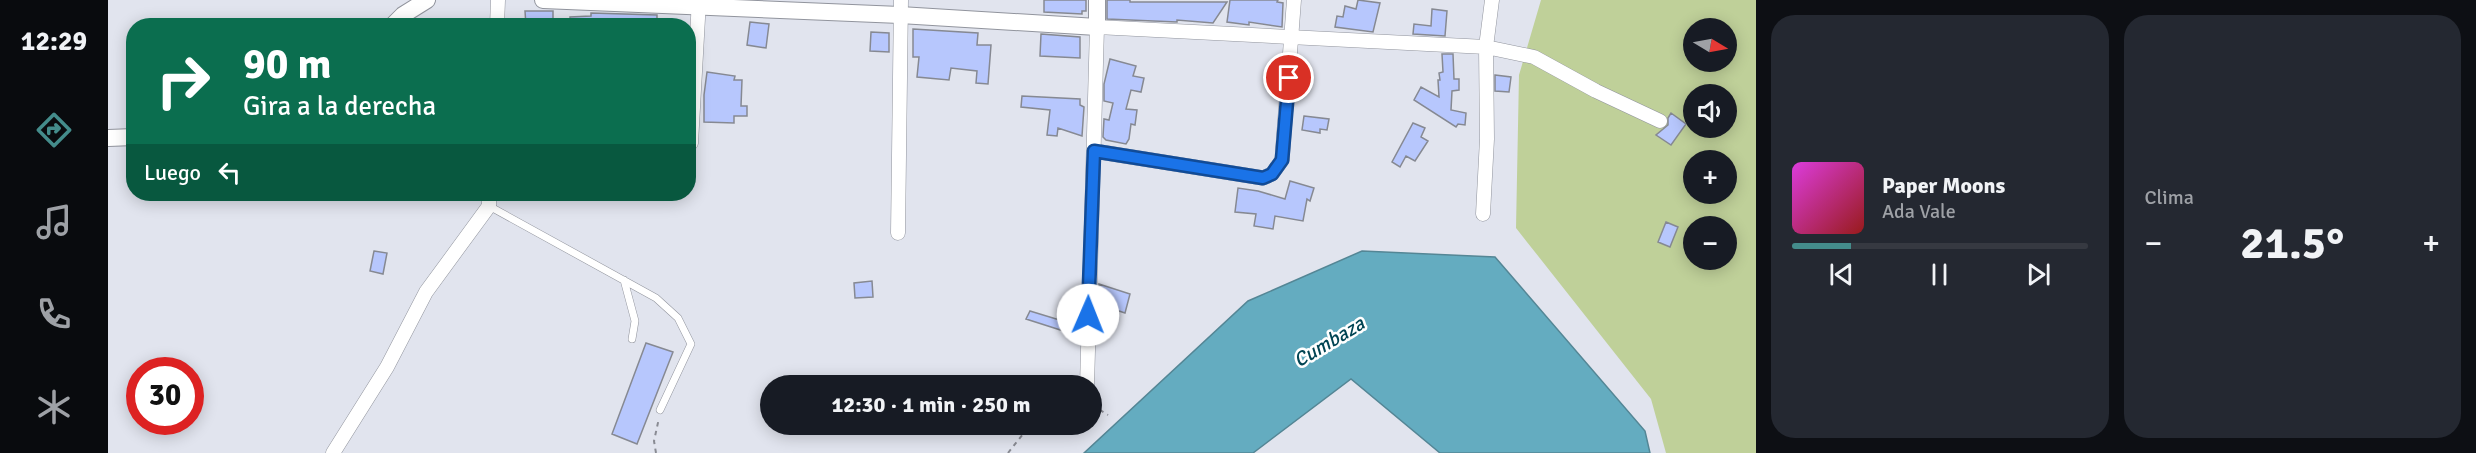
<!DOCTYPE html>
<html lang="es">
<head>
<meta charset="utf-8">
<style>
	body { margin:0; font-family:Signika,sans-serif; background:#242831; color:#f1f3f6; height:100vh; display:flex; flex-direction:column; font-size:22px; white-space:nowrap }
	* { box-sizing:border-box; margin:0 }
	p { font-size:20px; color:#9ea1a6 }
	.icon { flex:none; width:33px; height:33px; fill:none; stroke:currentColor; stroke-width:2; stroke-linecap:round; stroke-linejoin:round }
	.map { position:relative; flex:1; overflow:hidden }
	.side { display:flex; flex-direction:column; gap:15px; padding:15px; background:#0d0f14; width:720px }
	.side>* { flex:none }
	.guide { position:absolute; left:18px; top:18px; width:570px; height:183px; border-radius:24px; box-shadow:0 3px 15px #0003; background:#0b6e4f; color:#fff; overflow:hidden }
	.needle { width:39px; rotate:100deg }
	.tools { position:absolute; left:1575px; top:18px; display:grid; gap:12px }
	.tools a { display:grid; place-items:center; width:54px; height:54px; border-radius:50%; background:#171b24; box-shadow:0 3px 15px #0003; font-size:30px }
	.speed { position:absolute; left:18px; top:357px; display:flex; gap:12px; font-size:30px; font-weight:700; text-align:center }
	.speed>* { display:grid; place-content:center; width:78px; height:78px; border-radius:50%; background:#171b24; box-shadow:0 3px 15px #0003; line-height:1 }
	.speed .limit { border:9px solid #d22; background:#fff; color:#111 }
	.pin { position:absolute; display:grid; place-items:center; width:51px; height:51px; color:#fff; margin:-26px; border:3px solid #fff; border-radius:50%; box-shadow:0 2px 6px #0007 }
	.me { position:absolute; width:66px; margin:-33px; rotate:1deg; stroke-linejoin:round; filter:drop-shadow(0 0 4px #0008) }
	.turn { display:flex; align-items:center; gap:21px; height:126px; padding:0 18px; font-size:27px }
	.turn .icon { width:78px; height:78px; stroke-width:2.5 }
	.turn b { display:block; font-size:42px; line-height:51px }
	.then { display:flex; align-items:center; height:57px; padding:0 18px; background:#0003; gap:12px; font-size:22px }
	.big { font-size:45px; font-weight:800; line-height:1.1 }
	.side .card { flex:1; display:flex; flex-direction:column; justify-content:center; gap:9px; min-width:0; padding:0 21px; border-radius:24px; background:#242831 }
	.song { display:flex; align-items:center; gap:18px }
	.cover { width:72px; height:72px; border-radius:9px; background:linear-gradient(135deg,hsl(300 70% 55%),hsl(0 70% 35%)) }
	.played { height:6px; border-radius:3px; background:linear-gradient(90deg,#448c8b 20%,#363941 20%) }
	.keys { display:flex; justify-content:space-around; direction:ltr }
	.heat { display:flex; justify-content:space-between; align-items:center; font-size:33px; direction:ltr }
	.side .tiles { flex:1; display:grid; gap:15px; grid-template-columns:repeat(2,1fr) }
	.trip { position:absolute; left:652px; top:375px; width:342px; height:60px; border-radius:30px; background:#171b24; box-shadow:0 3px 15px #0003; font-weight:800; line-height:60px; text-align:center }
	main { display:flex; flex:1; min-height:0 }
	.tab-bar { display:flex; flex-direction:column; width:108px; justify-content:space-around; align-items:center; background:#090b0e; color:#9ea1a6 }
	.tab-bar .icon { width:42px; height:42px }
	.tab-bar .current { color:#448c8b }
	.tab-bar b { font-size:27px; color:#f1f3f6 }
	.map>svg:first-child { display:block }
</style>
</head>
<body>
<main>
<nav class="tab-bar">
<b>12:29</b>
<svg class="icon current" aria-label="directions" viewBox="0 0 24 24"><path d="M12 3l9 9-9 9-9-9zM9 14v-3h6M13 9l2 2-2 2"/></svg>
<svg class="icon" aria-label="music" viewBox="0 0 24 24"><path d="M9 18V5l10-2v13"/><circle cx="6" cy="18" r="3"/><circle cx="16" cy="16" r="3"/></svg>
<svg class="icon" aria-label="phone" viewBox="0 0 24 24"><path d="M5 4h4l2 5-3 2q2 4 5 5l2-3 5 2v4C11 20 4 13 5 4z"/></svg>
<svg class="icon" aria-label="climate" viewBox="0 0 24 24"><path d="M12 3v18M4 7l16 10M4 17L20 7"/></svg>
</nav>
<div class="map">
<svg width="1648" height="453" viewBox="0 0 1648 453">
	<rect width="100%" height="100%" fill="#e1e4ee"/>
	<path fill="#bfd099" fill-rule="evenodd" d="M1433,0H1648V453H1558L1543,399L1408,228L1411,75ZM1586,28H1618V62H1586ZM1586,94H1618V128H1586ZM1586,160H1618V194H1586ZM1586,226H1618V260H1586Z"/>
	<path fill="#64acc0" stroke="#548695" stroke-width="1.5" d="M1254,251L1387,257L1537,431L1542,453H1332L1243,379L1145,453H976L1140,301Z"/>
	<path fill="#b7c7fd" stroke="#868992" stroke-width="1.5" d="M936,0H978V11H974V14L936,12Z
		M999,0H1022V2H1119L1105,23L1069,20V22L999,19Z
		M1122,0H1170L1169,2L1175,3L1174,27L1141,22V25L1119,22Z
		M1250,0L1272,3L1265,32L1227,27L1229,16L1235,17L1237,6L1248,9Z
		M1324,9L1339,11L1337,36L1305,34L1306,24L1323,26Z
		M417,11H445V25L418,26Z
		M483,13L549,15V26H462V17L483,16Z
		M642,22L661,24L658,48L639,45Z
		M805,29L870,33L869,45H883L880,84L868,83L869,71L843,68L841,80L809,77L811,57H805Z
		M763,32L781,33V52L762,51Z
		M933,34L972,37V58L932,56Z
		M1334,54H1345L1346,79H1351V90L1344,91L1343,110L1358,113L1357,125L1350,124L1348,127L1306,100L1313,87L1331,97L1330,80H1332L1331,73L1335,72Z
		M1002,59L1028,66L1025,76L1036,78L1033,92L1023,90L1018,109L1029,110L1027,125L1023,124L1021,139L1018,144L998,140L995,137L996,119L1001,120L1005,103L996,101V84Z
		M599,72L627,76L626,80H634L633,106H639V116H626V123L596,122V95Z
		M1387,75L1403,77L1401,92L1387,91Z
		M914,96L972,99V105L976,107L974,136L950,128L949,136L939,135L942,110L913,107Z
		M1563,113L1578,124L1563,145L1548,135L1560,125V118Z
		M1196,116L1221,119L1219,130L1212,129V133L1194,130Z
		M1305,123L1317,128L1313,137L1320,141L1307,161L1298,156L1292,167L1284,162Z
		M1182,181L1206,188L1202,201L1199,199L1195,221L1167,216L1165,229L1146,226L1148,214L1127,212L1130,188L1150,191L1177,199Z
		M1558,222L1570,227L1562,247L1550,242Z
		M266,251L279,253L275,274L262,271Z
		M764,281L765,297L747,298L746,283Z
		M991,284L1022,294L1017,313L996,306L999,296L991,294Z
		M922,311L968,325L965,334L918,319Z
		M538,343L565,352L529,444L504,434Z"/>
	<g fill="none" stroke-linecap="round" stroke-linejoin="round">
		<g stroke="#91949d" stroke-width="8">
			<path id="service" d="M381,206L548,298L570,318L583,344L552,410
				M516,280L527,321L524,339"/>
		</g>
		<g stroke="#91949d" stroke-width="15">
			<path id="minor" d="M389,26L390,0
				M583,143L591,0
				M986,151L1155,178L1164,174L1174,160L1186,0
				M1375,214L1379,139L1378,47L1384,0
				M790,233L793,0
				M979,386L989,27L1378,47L1426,57L1488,91L1552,121
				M225,453L279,367L318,292L381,206V194"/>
		</g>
		<g stroke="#91949d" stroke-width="18">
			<path id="tertiary" d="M435,0L792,15L989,27V0
				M284,26L295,15L319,0
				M0,138L26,137"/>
		</g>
		<path stroke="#898b93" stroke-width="2" stroke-dasharray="4.5 4.5" stroke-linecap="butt" d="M984,405L1000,415
			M548,453L546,441L551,418
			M900,453L923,424"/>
		<use href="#service" stroke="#fff" stroke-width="7"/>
		<use href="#minor" stroke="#fff" stroke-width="14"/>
		<use href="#tertiary" stroke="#fff" stroke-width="16"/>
	</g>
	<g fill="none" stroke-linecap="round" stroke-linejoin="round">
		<g stroke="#114b97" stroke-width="15">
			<path id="route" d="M980,315L986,151L1155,178L1164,174L1174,160L1181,78"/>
		</g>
		<use href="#route" stroke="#1a73e8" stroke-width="10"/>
	</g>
	<g text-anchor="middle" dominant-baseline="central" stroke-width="5" stroke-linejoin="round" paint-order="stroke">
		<g font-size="20" font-style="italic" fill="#004453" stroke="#fff">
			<text transform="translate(1221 342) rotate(-31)">Cumbaza</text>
		</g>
	</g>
</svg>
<div class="tools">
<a><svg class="needle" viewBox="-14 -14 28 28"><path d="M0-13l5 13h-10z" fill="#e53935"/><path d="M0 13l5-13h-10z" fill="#9ea1a6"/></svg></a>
<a><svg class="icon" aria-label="sound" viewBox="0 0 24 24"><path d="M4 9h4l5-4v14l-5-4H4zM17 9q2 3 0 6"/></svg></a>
<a>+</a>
<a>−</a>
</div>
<div class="speed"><div class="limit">30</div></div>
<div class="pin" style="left:1181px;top:78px;background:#d93025"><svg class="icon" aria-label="arrive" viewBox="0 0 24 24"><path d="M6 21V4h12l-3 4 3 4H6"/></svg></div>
<svg class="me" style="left:980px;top:315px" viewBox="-20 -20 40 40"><circle r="19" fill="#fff"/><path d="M0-13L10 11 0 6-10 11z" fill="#1a73e8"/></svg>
<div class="trip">12:30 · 1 min · 250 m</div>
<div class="guide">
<div class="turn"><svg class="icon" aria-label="right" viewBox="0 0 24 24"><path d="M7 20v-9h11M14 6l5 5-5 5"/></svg><div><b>90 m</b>Gira a la derecha</div></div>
<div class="then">Luego<svg class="icon" aria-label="left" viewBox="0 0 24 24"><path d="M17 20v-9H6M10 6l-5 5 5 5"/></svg></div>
</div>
</div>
<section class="side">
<div class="tiles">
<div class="card">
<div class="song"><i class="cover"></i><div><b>Paper Moons</b><p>Ada Vale</p></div></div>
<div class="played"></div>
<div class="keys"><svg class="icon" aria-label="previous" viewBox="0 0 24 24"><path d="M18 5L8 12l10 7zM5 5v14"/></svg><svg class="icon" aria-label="pause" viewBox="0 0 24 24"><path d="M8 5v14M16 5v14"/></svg><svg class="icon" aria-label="next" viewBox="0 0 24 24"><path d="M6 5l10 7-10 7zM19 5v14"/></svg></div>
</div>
<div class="card"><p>Clima</p>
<div class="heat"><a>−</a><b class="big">21.5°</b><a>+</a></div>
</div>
</div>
</section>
</main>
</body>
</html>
